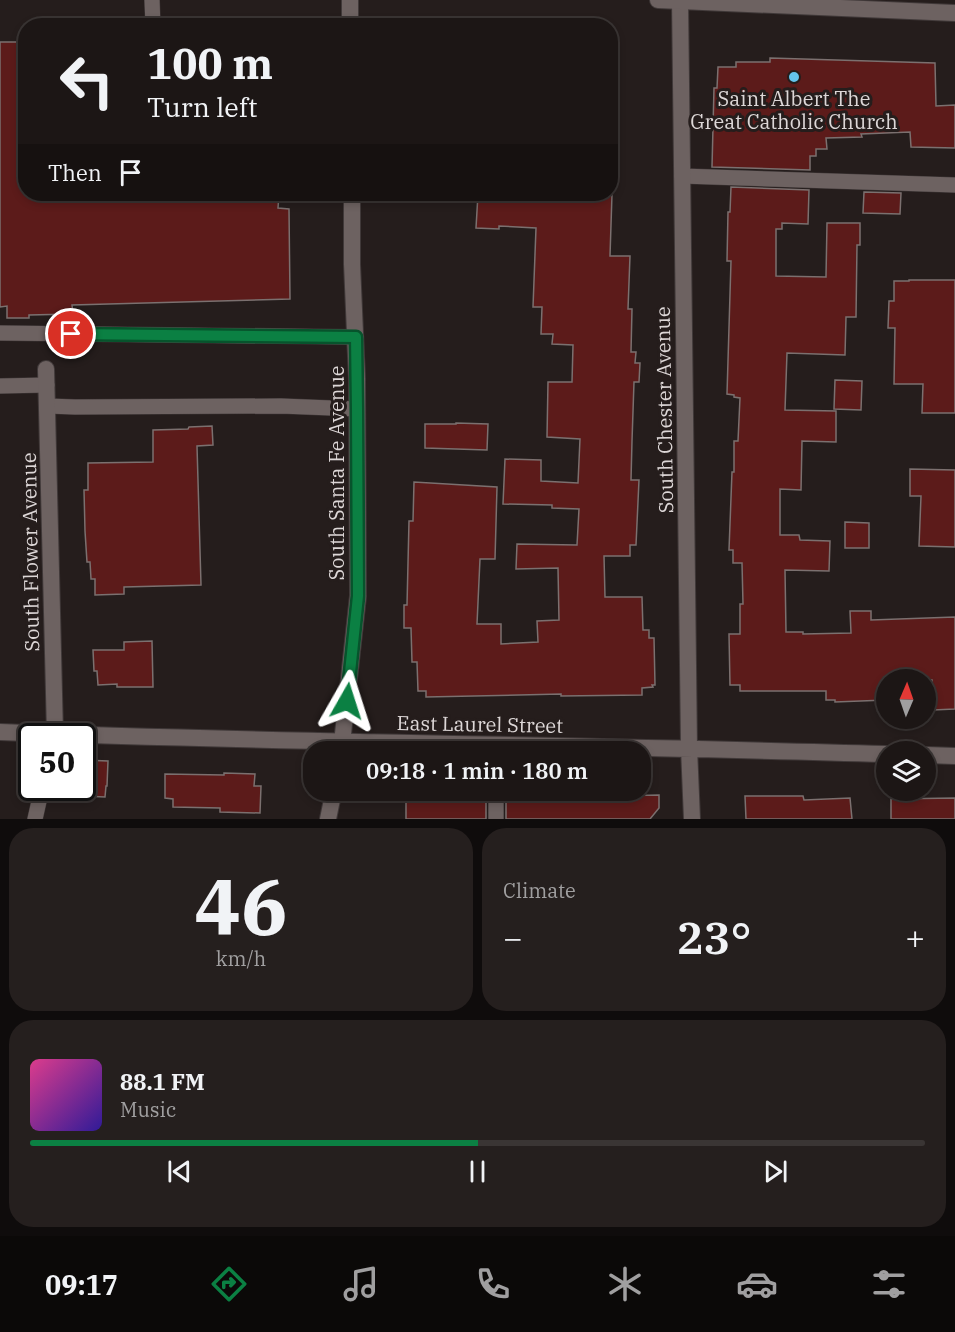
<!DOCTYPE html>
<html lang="en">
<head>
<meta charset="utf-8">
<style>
	body { margin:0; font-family:"IBM Plex Serif",serif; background:#251f1e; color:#f1f3f6; height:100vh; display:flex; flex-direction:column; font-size:22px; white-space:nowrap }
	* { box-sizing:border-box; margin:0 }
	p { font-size:20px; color:#a09fa0 }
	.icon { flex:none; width:33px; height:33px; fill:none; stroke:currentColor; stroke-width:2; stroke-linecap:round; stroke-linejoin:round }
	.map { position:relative; height:819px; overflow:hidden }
	.side { display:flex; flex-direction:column; gap:9px; padding:9px; background:#0f0c0c; flex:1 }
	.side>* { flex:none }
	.guide { position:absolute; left:18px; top:18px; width:600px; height:183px; border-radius:24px; box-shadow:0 3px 9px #0003,0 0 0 2px #3a3534; background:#1c1615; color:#f1f3f6; overflow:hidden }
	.needle { width:39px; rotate:2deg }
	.fabs { position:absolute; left:876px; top:669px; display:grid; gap:12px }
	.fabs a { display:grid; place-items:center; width:60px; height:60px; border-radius:50%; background:#1c1615; box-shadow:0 3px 9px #0003,0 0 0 2px #3a3534; font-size:30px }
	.speed { position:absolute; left:18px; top:723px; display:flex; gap:12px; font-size:30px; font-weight:700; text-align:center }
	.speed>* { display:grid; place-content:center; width:78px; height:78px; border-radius:50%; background:#1c1615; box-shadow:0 3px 9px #0003,0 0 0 2px #3a3534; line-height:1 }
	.speed .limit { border:3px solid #111; border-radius:9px; background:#fff; color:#111 }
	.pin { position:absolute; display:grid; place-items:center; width:51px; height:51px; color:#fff; margin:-26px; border:3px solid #fff; border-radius:50%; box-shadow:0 2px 6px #0007 }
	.me { position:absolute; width:66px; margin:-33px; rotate:6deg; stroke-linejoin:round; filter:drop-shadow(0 0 4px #0008) }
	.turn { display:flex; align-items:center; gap:21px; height:126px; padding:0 30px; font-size:27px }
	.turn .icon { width:78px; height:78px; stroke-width:2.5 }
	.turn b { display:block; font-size:42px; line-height:51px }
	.then { display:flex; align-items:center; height:57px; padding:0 30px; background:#0003; gap:12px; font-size:22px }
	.big { font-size:45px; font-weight:600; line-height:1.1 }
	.side .card { flex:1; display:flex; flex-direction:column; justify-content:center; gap:9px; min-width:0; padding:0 21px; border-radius:24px; background:#251f1e }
	.side .dial { align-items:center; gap:0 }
	.dial b { font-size:78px; line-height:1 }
	.song { display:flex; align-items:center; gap:18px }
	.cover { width:72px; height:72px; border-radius:9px; background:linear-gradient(135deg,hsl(330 70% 55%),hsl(250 70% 35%)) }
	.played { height:6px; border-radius:3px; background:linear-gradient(90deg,#0b8043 50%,#3a3534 50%) }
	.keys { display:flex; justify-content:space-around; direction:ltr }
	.heat { display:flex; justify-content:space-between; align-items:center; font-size:33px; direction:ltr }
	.side .tiles { flex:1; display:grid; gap:9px; grid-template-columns:1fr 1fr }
	.card:last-child { grid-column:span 2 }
	.trip { position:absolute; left:303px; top:741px; width:348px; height:60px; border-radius:24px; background:#1c1615; box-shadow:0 3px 9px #0003,0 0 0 2px #3a3534; font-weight:600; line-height:60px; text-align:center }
	.dock { display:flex; height:96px; justify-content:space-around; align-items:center; background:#0b0908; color:#a09fa0 }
	.dock .icon { width:42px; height:42px }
	.dock .active { color:#0b8043 }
	.dock b { font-size:27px; color:#f1f3f6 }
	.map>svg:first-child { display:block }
</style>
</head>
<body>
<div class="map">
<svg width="955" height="819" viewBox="0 0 955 819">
	<rect width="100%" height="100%" fill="#251d1c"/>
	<path fill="#5c1b1a" stroke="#7b706f" stroke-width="1.5" d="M0,42H26V194H279L278,208L289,209L290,299L72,305L73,314L29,315V318H7V306L0,307Z
		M770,58L935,63L936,106L955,105V148L911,147L910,132L861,134L862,137L826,138L827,149H816V156H810V170L712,167L714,88H717L718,67H736V62H770Z
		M731,187L809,190L808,224L782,223V229H776V276L826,277L827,223H860V245H857L856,317H846L845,355L787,353L785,410L836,411V442L802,441L801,490L780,489V535H799L800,540L830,541L829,571L785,570L786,632H803V634L851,633L850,611H871V620L955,617V709L933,710L932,680H886V700L835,702V700H826V691H740V685H730L729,634H740V604H743L742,563H733V550H729L732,472H734V441H738L740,398L734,397V395L727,394L731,261H727L728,212H730Z
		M864,192L901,193L900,214L863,213Z
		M478,194H612L610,256H630L628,309H632L631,352H636L635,363H640L639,382H634L632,441L631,480H639L636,545H630V556H604L605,597H642L643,630H649V638H654L655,685H652L653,687L642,688V695L561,696V694L426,697V691H418L417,662H412L411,628H404V605H407L409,521H413L414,482L497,487L495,559H480L477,624H501V644L538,642L537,621L559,620L558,568L516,569L517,544L577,545L579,509L552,508V505L503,504L505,459L541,460V481L578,483L580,439L547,437L548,382H572L573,345L552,344L553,334H541L542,307H533L536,228L499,226V229L476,228Z
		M909,280H955V413H922L923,384H894L895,328H888L889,301H894V281H909Z
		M835,380L862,381L861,410L834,409Z
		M456,423L488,424L487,450L425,448V424H456Z
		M212,426L213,445L197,446L201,585L124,587V594L95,595V579H91L90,562H87L85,531L84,490H88V463L153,462V430L188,429L189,427Z
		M910,469L955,470V547L919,546L921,496H910Z
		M845,522L869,523V548H845Z
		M152,641L153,687H117V684L98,685L97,671H94L93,650H124V642Z
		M82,760L108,761L107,786H106L105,797L83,796Z
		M224,773L255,774L254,786H261L260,813L220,812V808L173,807V799L165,798V774L224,775Z
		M506,790H596V794H613V796L659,795V808L650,819H506Z
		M406,796H486V819H406Z
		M745,796H803L804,800L850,798L852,819H746Z
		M955,798V819H891V799Z"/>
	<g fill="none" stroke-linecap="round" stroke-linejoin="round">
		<g stroke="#403939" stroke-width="16">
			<path id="service" d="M152,0L153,26
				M682,176L955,185
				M0,333L356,337
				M0,386L47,385
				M48,406L75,407L281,406L357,409
				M496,790V819
				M35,819L42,788"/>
		</g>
		<g stroke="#403939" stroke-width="18">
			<path id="minor" d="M680,0L689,748L692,819
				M46,369L55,734
				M0,732C295,743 591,745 886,754
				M926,755L955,756"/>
		</g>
		<g stroke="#403939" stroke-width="18">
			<path id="secondary" d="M350,0V26
				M658,0L955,13
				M341,752L358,596L357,379L352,264V194
				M328,819L334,790"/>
		</g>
		<use href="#service" stroke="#6d6261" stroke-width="15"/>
		<use href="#minor" stroke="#6d6261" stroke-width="16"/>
		<use href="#secondary" stroke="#6d6261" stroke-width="16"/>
	</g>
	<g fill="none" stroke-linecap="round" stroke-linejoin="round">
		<g stroke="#07532c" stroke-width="15">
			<path id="route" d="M71,334L356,337L357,409L358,596L347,701"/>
		</g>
		<use href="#route" stroke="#0b8043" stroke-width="10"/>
	</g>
	<circle fill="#64c5ee" stroke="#251d1c" stroke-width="2" cx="794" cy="77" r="6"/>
	<g text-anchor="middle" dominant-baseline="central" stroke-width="6" stroke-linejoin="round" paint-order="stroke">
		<g font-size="20" fill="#ddd7d7" stroke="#251d1c">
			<text x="794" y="98">Saint Albert The<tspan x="794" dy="23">Great Catholic Church</tspan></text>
		</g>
		<g font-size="20" fill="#ddd7d7" stroke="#251d1c">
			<text transform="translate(664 410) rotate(-91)">South Chester Avenue</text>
			<text transform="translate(336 473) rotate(-90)">South Santa Fe Avenue</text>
			<text transform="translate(30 552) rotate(-91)">South Flower Avenue</text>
			<text transform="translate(480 724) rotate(1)">East Laurel Street</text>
		</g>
	</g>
</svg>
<div class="fabs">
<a><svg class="needle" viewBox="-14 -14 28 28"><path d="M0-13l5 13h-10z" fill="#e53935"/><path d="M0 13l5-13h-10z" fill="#a09fa0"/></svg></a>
<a><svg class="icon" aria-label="layers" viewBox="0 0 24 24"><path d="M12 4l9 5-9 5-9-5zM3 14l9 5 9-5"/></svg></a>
</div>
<div class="speed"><div class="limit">50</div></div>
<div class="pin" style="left:71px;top:334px;background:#d93025"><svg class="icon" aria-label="arrive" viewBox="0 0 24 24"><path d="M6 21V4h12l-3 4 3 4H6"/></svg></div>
<svg class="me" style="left:347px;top:701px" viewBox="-20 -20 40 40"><path d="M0-17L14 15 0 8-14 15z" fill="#0b8043" stroke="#fff" stroke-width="4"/></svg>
<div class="trip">09:18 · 1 min · 180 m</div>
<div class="guide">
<div class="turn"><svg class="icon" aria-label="left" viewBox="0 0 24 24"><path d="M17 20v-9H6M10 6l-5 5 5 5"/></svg><div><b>100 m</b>Turn left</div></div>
<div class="then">Then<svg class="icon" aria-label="arrive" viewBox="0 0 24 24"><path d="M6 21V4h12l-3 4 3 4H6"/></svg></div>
</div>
</div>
<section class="side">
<div class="tiles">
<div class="card dial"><b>46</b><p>km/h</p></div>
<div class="card"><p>Climate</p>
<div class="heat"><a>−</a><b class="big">23°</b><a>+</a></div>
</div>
<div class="card">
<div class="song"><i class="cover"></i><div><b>88.1 FM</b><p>Music</p></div></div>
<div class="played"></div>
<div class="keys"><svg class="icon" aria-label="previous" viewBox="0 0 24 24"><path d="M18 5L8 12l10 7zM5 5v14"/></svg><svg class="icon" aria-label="pause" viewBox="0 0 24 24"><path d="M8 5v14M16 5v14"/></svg><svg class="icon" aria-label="next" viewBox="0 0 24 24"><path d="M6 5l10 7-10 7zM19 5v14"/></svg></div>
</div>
</div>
</section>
<nav class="dock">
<b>09:17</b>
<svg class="icon active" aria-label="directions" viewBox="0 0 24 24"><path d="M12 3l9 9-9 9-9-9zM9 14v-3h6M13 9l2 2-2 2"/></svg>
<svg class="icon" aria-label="music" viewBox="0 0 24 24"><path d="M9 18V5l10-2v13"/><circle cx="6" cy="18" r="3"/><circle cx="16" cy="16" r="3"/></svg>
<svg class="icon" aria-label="phone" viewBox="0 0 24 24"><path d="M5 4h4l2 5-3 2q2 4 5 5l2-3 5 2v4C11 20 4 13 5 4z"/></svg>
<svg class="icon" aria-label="climate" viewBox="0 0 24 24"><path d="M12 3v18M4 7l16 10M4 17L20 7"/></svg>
<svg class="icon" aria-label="car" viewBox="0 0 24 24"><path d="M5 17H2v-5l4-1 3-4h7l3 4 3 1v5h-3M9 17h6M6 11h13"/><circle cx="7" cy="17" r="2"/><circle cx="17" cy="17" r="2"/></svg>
<svg class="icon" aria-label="filters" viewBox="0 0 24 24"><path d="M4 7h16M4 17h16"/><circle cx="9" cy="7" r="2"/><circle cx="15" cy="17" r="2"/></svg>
</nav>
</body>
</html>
